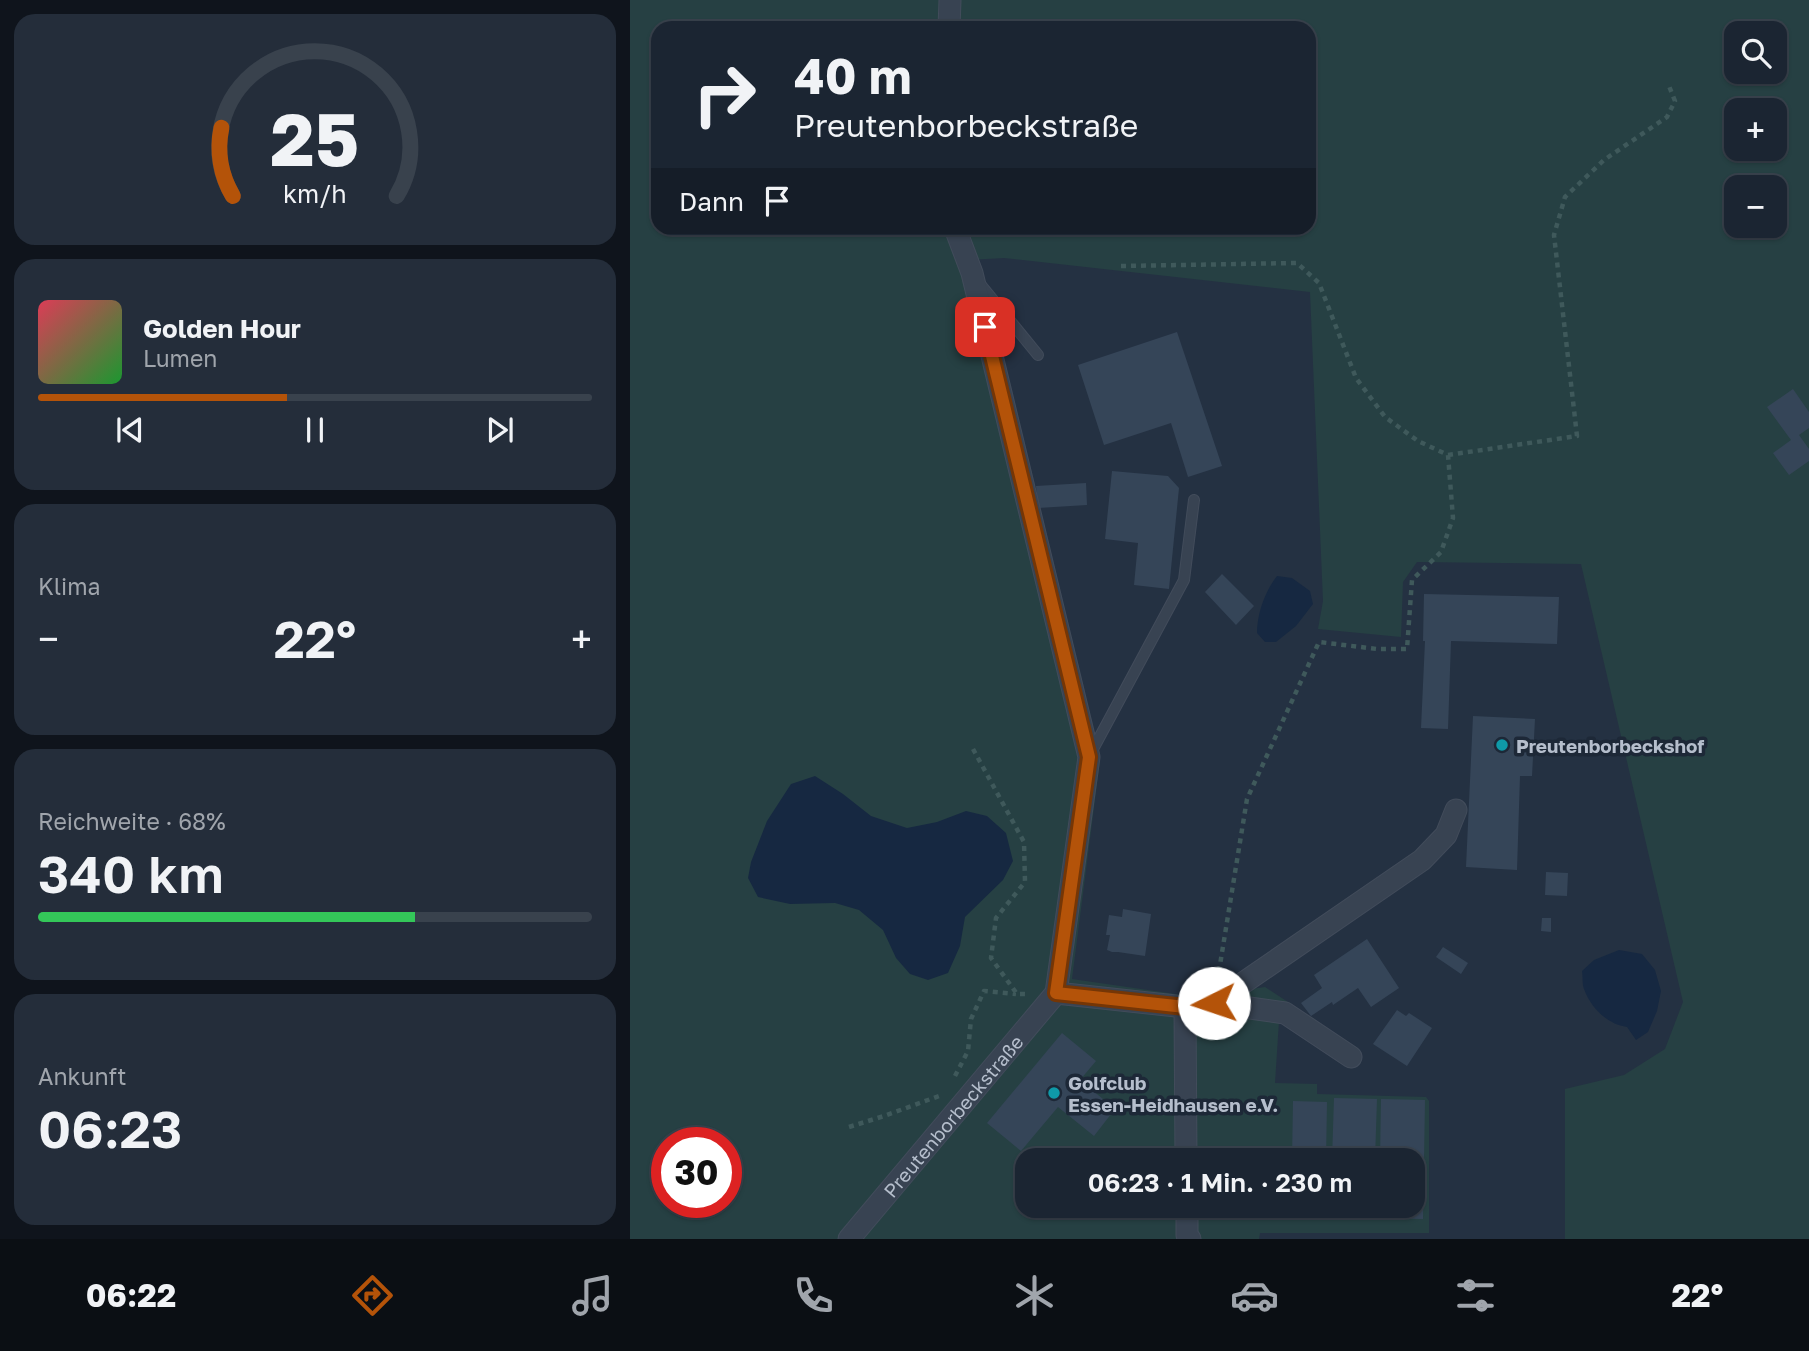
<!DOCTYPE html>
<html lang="de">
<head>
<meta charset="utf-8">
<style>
	body { margin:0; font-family:"Golos Text",sans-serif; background:#242d3a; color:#f1f3f6; height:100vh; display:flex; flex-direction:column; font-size:26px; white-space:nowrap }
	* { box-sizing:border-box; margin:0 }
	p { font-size:23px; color:#a0a5ac }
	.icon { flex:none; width:38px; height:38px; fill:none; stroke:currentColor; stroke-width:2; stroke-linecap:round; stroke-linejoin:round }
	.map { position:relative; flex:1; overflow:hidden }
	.drawer { display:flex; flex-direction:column; gap:14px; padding:14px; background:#0f141c; width:630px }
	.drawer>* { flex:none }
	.hud { position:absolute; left:21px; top:21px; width:665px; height:214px; border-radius:21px; box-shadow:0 2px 5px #0004,0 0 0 2px #39424d; background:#1b2532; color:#f1f3f6; overflow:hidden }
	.controls { position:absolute; left:1094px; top:21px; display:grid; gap:14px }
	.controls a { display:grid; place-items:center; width:63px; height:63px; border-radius:14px; background:#1b2532; box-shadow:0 2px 5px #0004,0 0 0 2px #39424d; font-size:35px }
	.speed { position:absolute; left:21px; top:1127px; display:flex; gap:14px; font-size:35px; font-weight:700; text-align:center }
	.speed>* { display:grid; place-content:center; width:91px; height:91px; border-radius:50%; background:#1b2532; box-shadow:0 2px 5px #0004,0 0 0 2px #39424d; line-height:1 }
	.speed .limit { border:10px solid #d22; background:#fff; color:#111 }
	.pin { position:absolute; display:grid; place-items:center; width:60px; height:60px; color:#fff; margin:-30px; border-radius:14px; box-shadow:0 4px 10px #0006 }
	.me { position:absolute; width:77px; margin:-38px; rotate:266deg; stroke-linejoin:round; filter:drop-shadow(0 0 5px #0008) }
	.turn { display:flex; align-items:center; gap:24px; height:147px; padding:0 28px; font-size:32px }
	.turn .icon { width:91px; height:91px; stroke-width:2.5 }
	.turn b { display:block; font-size:49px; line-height:60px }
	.then { display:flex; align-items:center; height:66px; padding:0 28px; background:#0003; gap:14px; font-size:26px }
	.big { font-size:52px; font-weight:600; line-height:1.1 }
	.drawer .card { flex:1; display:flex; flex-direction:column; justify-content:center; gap:10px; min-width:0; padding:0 24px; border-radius:21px; background:#242d3a }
	.drawer .dial { align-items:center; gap:0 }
	.dial svg { height:182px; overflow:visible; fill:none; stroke:#39424d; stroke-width:7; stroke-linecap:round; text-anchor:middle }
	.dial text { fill:#f1f3f6; stroke:none }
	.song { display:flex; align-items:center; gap:21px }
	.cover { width:84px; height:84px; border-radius:10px; background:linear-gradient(135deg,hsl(350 70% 55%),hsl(130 70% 35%)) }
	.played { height:7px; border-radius:4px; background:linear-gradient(90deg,#b45309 45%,#39424d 45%) }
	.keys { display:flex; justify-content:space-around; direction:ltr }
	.heat { display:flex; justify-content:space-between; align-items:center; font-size:38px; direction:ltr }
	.charge { height:10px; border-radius:5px; background:linear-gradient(90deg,#34c759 68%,#39424d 0) }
	.trip { position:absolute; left:385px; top:1148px; width:410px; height:70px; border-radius:21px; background:#1b2532; box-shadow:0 2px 5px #0004,0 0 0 2px #39424d; font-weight:600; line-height:70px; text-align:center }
	.tab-bar { display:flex; height:112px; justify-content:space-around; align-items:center; background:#0b0f14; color:#a0a5ac }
	.tab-bar .icon { width:49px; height:49px }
	.tab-bar .on { color:#b45309 }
	.tab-bar b { font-size:32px; color:#f1f3f6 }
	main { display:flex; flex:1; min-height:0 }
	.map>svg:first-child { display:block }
</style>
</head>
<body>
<main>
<section class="drawer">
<div class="card dial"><svg viewBox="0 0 100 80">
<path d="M14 69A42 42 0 1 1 86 69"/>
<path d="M14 69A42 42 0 0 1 9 39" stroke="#b45309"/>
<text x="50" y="56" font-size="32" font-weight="700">25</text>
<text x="50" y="72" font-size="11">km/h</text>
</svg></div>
<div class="card">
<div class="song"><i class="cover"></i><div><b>Golden Hour</b><p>Lumen</p></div></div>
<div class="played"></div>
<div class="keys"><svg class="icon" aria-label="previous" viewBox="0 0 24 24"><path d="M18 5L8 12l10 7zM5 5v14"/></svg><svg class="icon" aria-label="pause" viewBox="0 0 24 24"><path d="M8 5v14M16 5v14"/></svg><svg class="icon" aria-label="next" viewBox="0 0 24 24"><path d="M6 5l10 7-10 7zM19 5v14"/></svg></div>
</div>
<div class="card"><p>Klima</p>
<div class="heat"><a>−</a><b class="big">22°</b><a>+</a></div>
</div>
<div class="card"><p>Reichweite · 68%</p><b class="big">340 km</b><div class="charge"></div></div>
<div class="card"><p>Ankunft</p><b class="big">06:23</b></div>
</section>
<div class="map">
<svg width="1179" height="1239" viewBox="0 0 1179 1239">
	<rect width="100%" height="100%" fill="#243142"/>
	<path fill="#264043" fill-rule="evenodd" d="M0,0H1179V1239H935V1089L994,1075L1035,1049L1053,1002L951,564L787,562L773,582L771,637L688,629L693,601L680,292L374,258L338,260L470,761L442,979L566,997L635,987L661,1004L649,1021L645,1083L687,1084V1094L796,1097L799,1101V1233H630L629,1239H0ZM28,28H679V228H28ZM1106,33H1144V72H1106ZM1106,110H1144V149H1106ZM1106,187H1144V226H1106ZM37,1143H96V1202H37ZM397,1160H782V1206H397Z"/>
	<path fill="#162841" d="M647,576L662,578L680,591L683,604L666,626L646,642H635L627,633C627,614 635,591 647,576Z
		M185,776L213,794L241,816L277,828L307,822L336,811L357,816L376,833L383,861L373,880L335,917L330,946L318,973L298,980L280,974L266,958L253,930L229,910L205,903L160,904L128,897L118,878L121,862L137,821L161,784Z
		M989,950L1012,954L1025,970L1031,991L1027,1011L1018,1032L1006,1040L997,1027C977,1024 961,1008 954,989C952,984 953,977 952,971L964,960Z"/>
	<path fill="#354558" d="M547,332L592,466L558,477L541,423L474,445L448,365Z
		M1163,389L1179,412V428L1169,435L1179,449V461L1159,475L1143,453L1161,440L1137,407Z
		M482,471L538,476L549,488L539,589L504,585L508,543L475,539Z
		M456,483L457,505L408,508L406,486Z
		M592,574L624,606L606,625L575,592Z
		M794,594L929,597L927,644L821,641L818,729L791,728L795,641H793Z
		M843,716L905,719L902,776H890L887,870L836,867Z
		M916,872L938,873L937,896L915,895Z
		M493,909L521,914L515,956L488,952H482L477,950L480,935H476L479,915L492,917Z
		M912,918H921V932L911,931Z
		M737,939L769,988L741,1007L728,988L703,1005L702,1002L681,1016L671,1003L692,988L684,975Z
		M813,947L838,963L831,974L806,957Z
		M767,1010L776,1016L779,1013L802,1028L777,1066L743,1044Z
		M432,1033L466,1061L450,1080L485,1109L464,1136L428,1107L391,1151L357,1123Z
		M704,1098L747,1099L745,1160H702Z
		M751,1099L795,1100L793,1219L749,1218V1206H782V1160H750Z
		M663,1101L697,1102L696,1160H662Z
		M661,1206H695V1210L661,1209Z
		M701,1206H744L743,1218L701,1217Z"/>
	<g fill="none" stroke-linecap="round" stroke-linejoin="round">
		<g stroke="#424c5b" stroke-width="12">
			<path id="lane" d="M350,284L408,355
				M461,753L554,580L564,500"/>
		</g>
		<g stroke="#424c5b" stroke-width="23">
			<g id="street">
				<path d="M319,28L320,0"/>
				<path d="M426,993L555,1007L584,1003L655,1013L721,1057"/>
				<path d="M584,1003L792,860L816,835L826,810"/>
				<path d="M555,1007L556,1160"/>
				<path d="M557,1206V1235L560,1239"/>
				<path id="s1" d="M219,1239L426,993L459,757L342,273L325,228"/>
			</g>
		</g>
		<path stroke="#3f595b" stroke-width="4.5" stroke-dasharray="5 5" stroke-linecap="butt" d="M491,266L667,263L689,283L726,378L755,417L788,441L818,455L823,518L811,552L782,580L777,649H747L689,642L617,799L589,971
			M818,455L947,436L924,235L935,197L974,160L1037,117L1045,101L1039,86
			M343,749L394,842L395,882L366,918L361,958L387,994H397
			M325,1076L338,1051L341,1019L354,991L386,994
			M219,1127L254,1116L309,1096"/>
		<use href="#lane" stroke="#384352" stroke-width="10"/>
		<use href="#street" stroke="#384352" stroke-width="21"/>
	</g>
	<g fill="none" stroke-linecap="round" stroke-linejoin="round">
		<g stroke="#753606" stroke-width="18">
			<path id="route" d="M355,327L459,757L426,993L555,1007L584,1003"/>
		</g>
		<use href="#route" stroke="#b45309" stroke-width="12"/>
	</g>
	<g fill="#0f9aa8" stroke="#1d2837" stroke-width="2.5">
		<circle cx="872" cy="745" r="7"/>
		<circle cx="424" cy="1093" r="7"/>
	</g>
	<g text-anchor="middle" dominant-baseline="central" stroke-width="7" stroke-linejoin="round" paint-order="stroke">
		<g font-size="19" font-weight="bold" fill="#b5becc" stroke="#1d2837" text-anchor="start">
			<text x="886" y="745">Preutenborbeckshof</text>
			<text x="438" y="1082">Golfclub<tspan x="438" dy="22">Essen-Heidhausen e.V.</tspan></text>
		</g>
		<g font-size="19" fill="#b5becc" stroke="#1d2837">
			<text stroke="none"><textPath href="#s1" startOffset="161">Preutenborbeckstraße</textPath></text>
		</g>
	</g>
</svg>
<div class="controls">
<a><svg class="icon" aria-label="search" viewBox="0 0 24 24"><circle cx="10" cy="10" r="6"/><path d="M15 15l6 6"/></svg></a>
<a>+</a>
<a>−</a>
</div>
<div class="speed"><div class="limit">30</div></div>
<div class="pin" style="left:355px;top:327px;background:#d93025"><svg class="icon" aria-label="arrive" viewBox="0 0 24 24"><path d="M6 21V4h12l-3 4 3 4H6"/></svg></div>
<svg class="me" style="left:584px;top:1003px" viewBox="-20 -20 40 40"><circle r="19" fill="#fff"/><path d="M0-13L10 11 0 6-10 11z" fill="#b45309"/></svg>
<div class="trip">06:23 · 1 Min. · 230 m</div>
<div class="hud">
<div class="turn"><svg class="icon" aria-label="right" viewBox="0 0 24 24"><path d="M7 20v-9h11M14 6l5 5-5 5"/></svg><div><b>40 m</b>Preutenborbeckstraße</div></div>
<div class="then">Dann<svg class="icon" aria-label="arrive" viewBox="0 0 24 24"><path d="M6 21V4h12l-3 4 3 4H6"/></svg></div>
</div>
</div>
</main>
<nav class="tab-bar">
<b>06:22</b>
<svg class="icon on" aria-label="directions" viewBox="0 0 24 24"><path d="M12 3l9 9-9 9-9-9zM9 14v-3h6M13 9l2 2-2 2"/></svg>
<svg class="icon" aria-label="music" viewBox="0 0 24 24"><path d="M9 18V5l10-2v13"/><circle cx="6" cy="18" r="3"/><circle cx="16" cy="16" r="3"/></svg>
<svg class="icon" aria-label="phone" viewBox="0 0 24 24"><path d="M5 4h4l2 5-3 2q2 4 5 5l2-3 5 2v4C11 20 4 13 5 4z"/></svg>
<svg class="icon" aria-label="climate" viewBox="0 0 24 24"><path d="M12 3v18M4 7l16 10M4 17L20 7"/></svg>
<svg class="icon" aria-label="car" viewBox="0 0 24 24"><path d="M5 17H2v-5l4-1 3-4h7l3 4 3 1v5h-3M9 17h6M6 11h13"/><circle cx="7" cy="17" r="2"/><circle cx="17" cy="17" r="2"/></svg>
<svg class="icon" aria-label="filters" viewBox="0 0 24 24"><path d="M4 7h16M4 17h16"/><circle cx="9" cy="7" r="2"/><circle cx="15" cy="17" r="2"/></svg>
<b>22°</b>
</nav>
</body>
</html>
